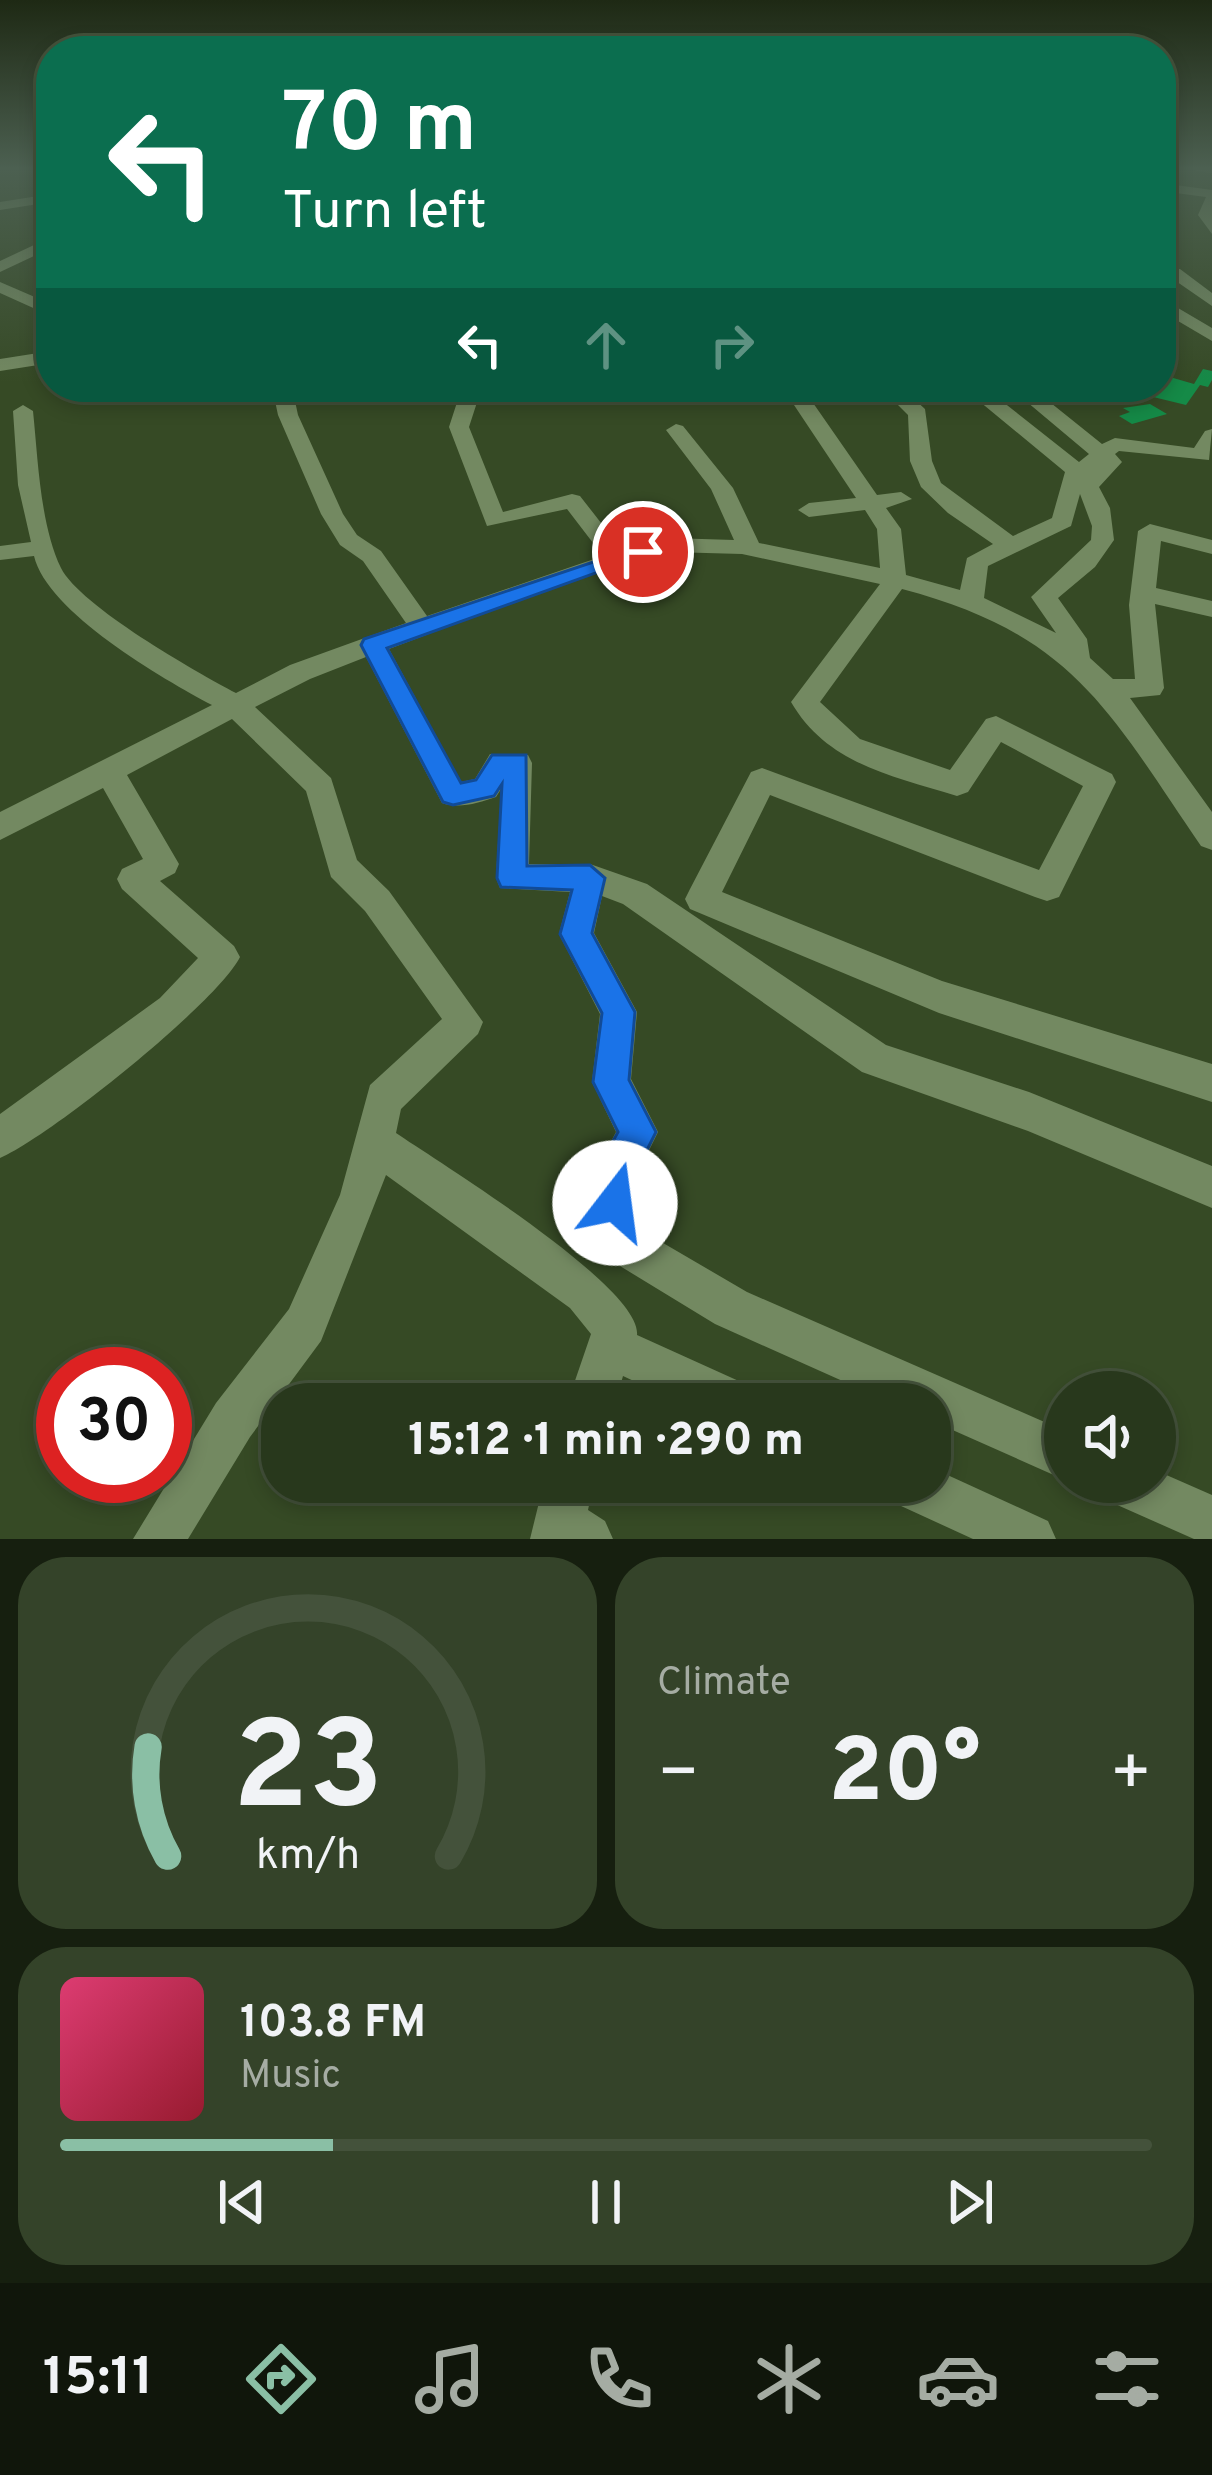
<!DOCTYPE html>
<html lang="en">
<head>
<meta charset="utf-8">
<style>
	body { margin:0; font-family:Overpass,sans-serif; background:#344329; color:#f1f3f6; height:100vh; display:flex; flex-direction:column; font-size:45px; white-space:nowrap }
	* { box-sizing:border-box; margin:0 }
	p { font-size:39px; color:#a5aca3 }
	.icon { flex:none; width:66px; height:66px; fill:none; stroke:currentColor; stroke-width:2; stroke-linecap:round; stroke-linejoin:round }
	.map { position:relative; height:1539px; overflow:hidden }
	.side { display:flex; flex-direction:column; gap:18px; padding:18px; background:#161f0f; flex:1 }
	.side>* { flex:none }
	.top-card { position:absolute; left:36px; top:36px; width:1140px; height:366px; border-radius:48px; box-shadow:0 6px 18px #0003,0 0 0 3px #44523b; background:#0b6e4f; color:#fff; overflow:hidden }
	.controls { position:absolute; left:1044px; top:1371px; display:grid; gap:24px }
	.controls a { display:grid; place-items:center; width:132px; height:132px; border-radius:50%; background:#28381c; box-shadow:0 6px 18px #0003,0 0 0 3px #44523b; font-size:60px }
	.speed { position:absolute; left:36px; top:1347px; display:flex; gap:24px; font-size:60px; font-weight:700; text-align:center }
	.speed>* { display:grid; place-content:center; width:156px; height:156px; border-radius:50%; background:#28381c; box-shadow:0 6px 18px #0003,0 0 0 3px #44523b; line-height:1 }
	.speed .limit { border:18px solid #d22; background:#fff; color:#111 }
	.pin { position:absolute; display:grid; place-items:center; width:102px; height:102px; color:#fff; margin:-51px; border:6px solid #fff; border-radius:50%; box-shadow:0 3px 12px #0007 }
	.me { position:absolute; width:132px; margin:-66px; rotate:15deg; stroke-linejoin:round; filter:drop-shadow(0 0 9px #0008) }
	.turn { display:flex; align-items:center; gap:42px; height:252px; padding:0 48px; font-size:54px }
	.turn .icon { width:156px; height:156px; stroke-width:2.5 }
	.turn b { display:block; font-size:84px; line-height:102px }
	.lanes { display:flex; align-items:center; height:114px; padding:0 48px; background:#0003; justify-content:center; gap:60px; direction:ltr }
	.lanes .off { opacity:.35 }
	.big { font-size:90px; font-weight:800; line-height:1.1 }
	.side .widget { flex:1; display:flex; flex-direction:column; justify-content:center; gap:18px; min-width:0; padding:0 42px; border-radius:48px; background:#344329 }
	.side .dial { align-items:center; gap:0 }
	.dial svg { height:312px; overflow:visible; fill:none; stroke:#44523b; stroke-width:7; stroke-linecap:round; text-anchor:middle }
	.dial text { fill:#f1f3f6; stroke:none }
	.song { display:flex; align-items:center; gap:36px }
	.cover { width:144px; height:144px; border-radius:18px; background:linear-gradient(135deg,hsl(340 70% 55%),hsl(350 70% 35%)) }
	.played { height:12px; border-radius:6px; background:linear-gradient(90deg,#8abfa5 25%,#44523b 25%) }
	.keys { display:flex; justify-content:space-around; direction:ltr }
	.heat { display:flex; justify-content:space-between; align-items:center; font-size:66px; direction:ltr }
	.side .tiles { flex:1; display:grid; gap:18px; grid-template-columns:1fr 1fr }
	.widget:last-child { grid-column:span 2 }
	.trip { position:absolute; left:261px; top:1383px; width:690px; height:120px; border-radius:48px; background:#28381c; box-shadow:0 6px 18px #0003,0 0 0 3px #44523b; font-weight:800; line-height:120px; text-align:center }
	.dock { display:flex; height:192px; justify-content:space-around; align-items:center; background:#10160b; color:#a5aca3 }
	.dock .icon { width:84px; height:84px }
	.dock .current { color:#8abfa5 }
	.dock b { font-size:54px; color:#f1f3f6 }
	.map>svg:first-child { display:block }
</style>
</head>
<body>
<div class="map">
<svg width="1212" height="1539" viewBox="0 0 1212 1539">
	<rect width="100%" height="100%" fill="#364a25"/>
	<path fill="#158a47" d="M1203,369L1212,371V380L1208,387L1200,385L1186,405L1145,395L1161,387L1163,375L1194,384Z
		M1150,404L1167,414L1132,424L1119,416L1130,412L1123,408Z"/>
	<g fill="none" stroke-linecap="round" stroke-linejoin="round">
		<path fill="#738961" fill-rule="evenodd" d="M1194,168H1212V173L1196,171Z
			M1161,183L1212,190V234L1198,215L1206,197L1161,191Z
			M51,194V202L0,210V202Z
			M51,237V248L0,272V261Z
			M1161,268L1180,269L1212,293V306L1170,277L1161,278Z
			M0,282L51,304V316L0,293Z
			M1161,298L1212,328V341L1161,311Z
			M51,351V363L0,371V359Z
			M272,387H292L298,415L343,514L357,535L381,551L427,616L603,556L567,509L487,526L449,427L462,387H482L469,427L503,512L572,494L580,496L623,551L669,538L734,540L711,489L666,430L676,424L683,426L733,488L759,543L880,568L877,529L865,510L809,517L798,510L809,503L856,498L782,387H802L877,495L901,492L912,499L886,508L901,529L906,575L960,590L967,558L993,544L948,513L921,487L910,461L908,415L880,387H901L925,409L932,461L941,483L1013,536L1052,518L1065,472L962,387H984L1079,462L1089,454L1009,387H1031L1102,444L1115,438L1194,448L1205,431L1212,429L1209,460L1119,451L1115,454L1122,462L1099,487L1110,508L1114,540L1095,567L1058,598L1087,639L1090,658L1113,679H1135L1129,605L1138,531L1150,524L1212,540V554L1161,541L1156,588L1212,601V617L1155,604L1164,688L1160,695L1130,698L1212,812V850L1201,846C1108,710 1073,634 902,589L820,702L860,739L950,770L986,719L996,716L1112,774L1116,782L1059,897L1047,901L1035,897L770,795L722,892L942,981L1212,1064V1102L939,1013L690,909L685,899L690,889L751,772L762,768L1039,870L1083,786L1001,742L968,792L957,796C892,776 827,764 791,702L880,584L742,554L670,552L564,583L389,649L461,782L475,779L490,754L528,755L532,763L529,864H590L647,884L886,1045L1029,1092L1212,1166V1208L1028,1131L862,1072L623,904L602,896L594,933L637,1012L631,1079L658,1132L638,1173L634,1226L747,1292L1065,1431V1480L930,1420V1404H894L715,1324L597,1252C581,1215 598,1165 616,1132L592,1082L600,1014L559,934L570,892L500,888L496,878L501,789L496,797C479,803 459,809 442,803L366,657L310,679L255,707L331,778L357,860L389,891L483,1022L478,1034L401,1109L396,1133C440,1163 642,1287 637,1335L752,1387L759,1404H683L623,1376L615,1404H567L591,1334L570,1308L386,1175L321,1341L250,1437L188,1539H133L216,1403L289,1309L340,1195L370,1085L442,1019L365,911L331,877L306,791L232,719L127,775L179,864L175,873L160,881L234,946L240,957C218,1002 48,1138 0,1158V1114L160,998L198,958L122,889L117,879L122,869L143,859L103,788L0,840V812L212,705C163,679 47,612 34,556L0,560V546L31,542L18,485L13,411L23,405L33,411C38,458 40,525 61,568C80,606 196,672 236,693L290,665L406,623L363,561L340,545L321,514L278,415ZM1080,494L1092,526L1091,540L1031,597L1056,633L984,598L988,566L1071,526Z
			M930,1467L1048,1521L1056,1539H973L888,1500L881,1482H930Z
			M1155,1470L1212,1495V1539H1194L1106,1500L1099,1482H1155Z
			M544,1482H594L588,1510L605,1521L613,1539H530Z"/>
	</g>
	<linearGradient id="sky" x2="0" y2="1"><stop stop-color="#1e2914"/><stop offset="0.44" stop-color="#4c6051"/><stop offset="1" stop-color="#4c6051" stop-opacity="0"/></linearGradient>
	<rect width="1212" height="383" fill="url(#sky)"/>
	<path fill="#1a73e8" stroke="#114b97" stroke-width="3" d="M635,548L654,552L387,648L461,783L476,780L492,755H526L527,866L590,865L605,878L592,933L635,1012L629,1080L656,1132L636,1172L628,1216L615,1222L602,1216C589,1186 603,1158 618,1132L593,1082L602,1013L560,934L572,890L501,887L497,878L502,784L494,796L453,805L443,802L361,645L364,639Z"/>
</svg>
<div class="controls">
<a><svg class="icon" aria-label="sound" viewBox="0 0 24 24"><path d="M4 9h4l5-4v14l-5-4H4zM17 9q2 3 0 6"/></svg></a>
</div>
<div class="speed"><div class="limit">30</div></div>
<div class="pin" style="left:643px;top:552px;background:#d93025"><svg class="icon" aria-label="arrive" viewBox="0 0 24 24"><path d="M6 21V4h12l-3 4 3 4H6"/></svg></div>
<svg class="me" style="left:615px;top:1203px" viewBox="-20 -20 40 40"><circle r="19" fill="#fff"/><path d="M0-13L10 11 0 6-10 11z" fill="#1a73e8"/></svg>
<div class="trip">15:12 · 1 min · 290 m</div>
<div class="top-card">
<div class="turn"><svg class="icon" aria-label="left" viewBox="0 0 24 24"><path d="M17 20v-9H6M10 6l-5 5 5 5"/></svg><div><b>70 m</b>Turn left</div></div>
<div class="lanes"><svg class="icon" aria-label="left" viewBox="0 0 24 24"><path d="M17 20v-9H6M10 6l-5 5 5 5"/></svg><svg class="icon off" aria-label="ahead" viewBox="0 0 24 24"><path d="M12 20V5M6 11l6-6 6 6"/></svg><svg class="icon off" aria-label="right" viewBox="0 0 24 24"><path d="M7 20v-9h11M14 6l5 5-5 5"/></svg></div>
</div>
</div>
<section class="side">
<div class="tiles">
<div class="widget dial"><svg viewBox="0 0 100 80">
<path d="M14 69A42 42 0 1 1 86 69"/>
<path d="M14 69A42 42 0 0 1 9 41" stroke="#8abfa5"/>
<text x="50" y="56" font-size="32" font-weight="700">23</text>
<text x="50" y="72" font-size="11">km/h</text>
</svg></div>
<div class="widget"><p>Climate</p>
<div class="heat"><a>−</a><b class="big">20°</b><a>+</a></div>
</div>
<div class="widget">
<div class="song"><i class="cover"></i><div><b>103.8 FM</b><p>Music</p></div></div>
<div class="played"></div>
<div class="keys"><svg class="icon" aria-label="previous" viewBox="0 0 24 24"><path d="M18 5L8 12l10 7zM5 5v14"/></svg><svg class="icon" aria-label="pause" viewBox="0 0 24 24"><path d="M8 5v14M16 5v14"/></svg><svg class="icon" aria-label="next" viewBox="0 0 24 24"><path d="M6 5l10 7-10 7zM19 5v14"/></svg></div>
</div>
</div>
</section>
<nav class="dock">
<b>15:11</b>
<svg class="icon current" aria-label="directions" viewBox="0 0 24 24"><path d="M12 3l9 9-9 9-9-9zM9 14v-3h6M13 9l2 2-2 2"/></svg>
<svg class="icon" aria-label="music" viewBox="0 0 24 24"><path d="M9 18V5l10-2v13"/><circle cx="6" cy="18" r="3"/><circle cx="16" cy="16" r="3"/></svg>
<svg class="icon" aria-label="phone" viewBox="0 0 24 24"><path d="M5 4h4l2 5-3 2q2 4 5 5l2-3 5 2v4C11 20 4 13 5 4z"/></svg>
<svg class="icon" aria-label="climate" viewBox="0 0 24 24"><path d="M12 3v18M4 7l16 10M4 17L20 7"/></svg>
<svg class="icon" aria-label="car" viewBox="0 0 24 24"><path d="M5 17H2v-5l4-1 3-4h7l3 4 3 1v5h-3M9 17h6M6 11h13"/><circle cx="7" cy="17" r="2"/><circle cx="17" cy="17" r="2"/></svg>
<svg class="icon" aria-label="filters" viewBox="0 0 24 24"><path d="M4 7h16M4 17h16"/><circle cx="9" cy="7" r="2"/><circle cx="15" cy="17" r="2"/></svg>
</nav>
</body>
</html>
